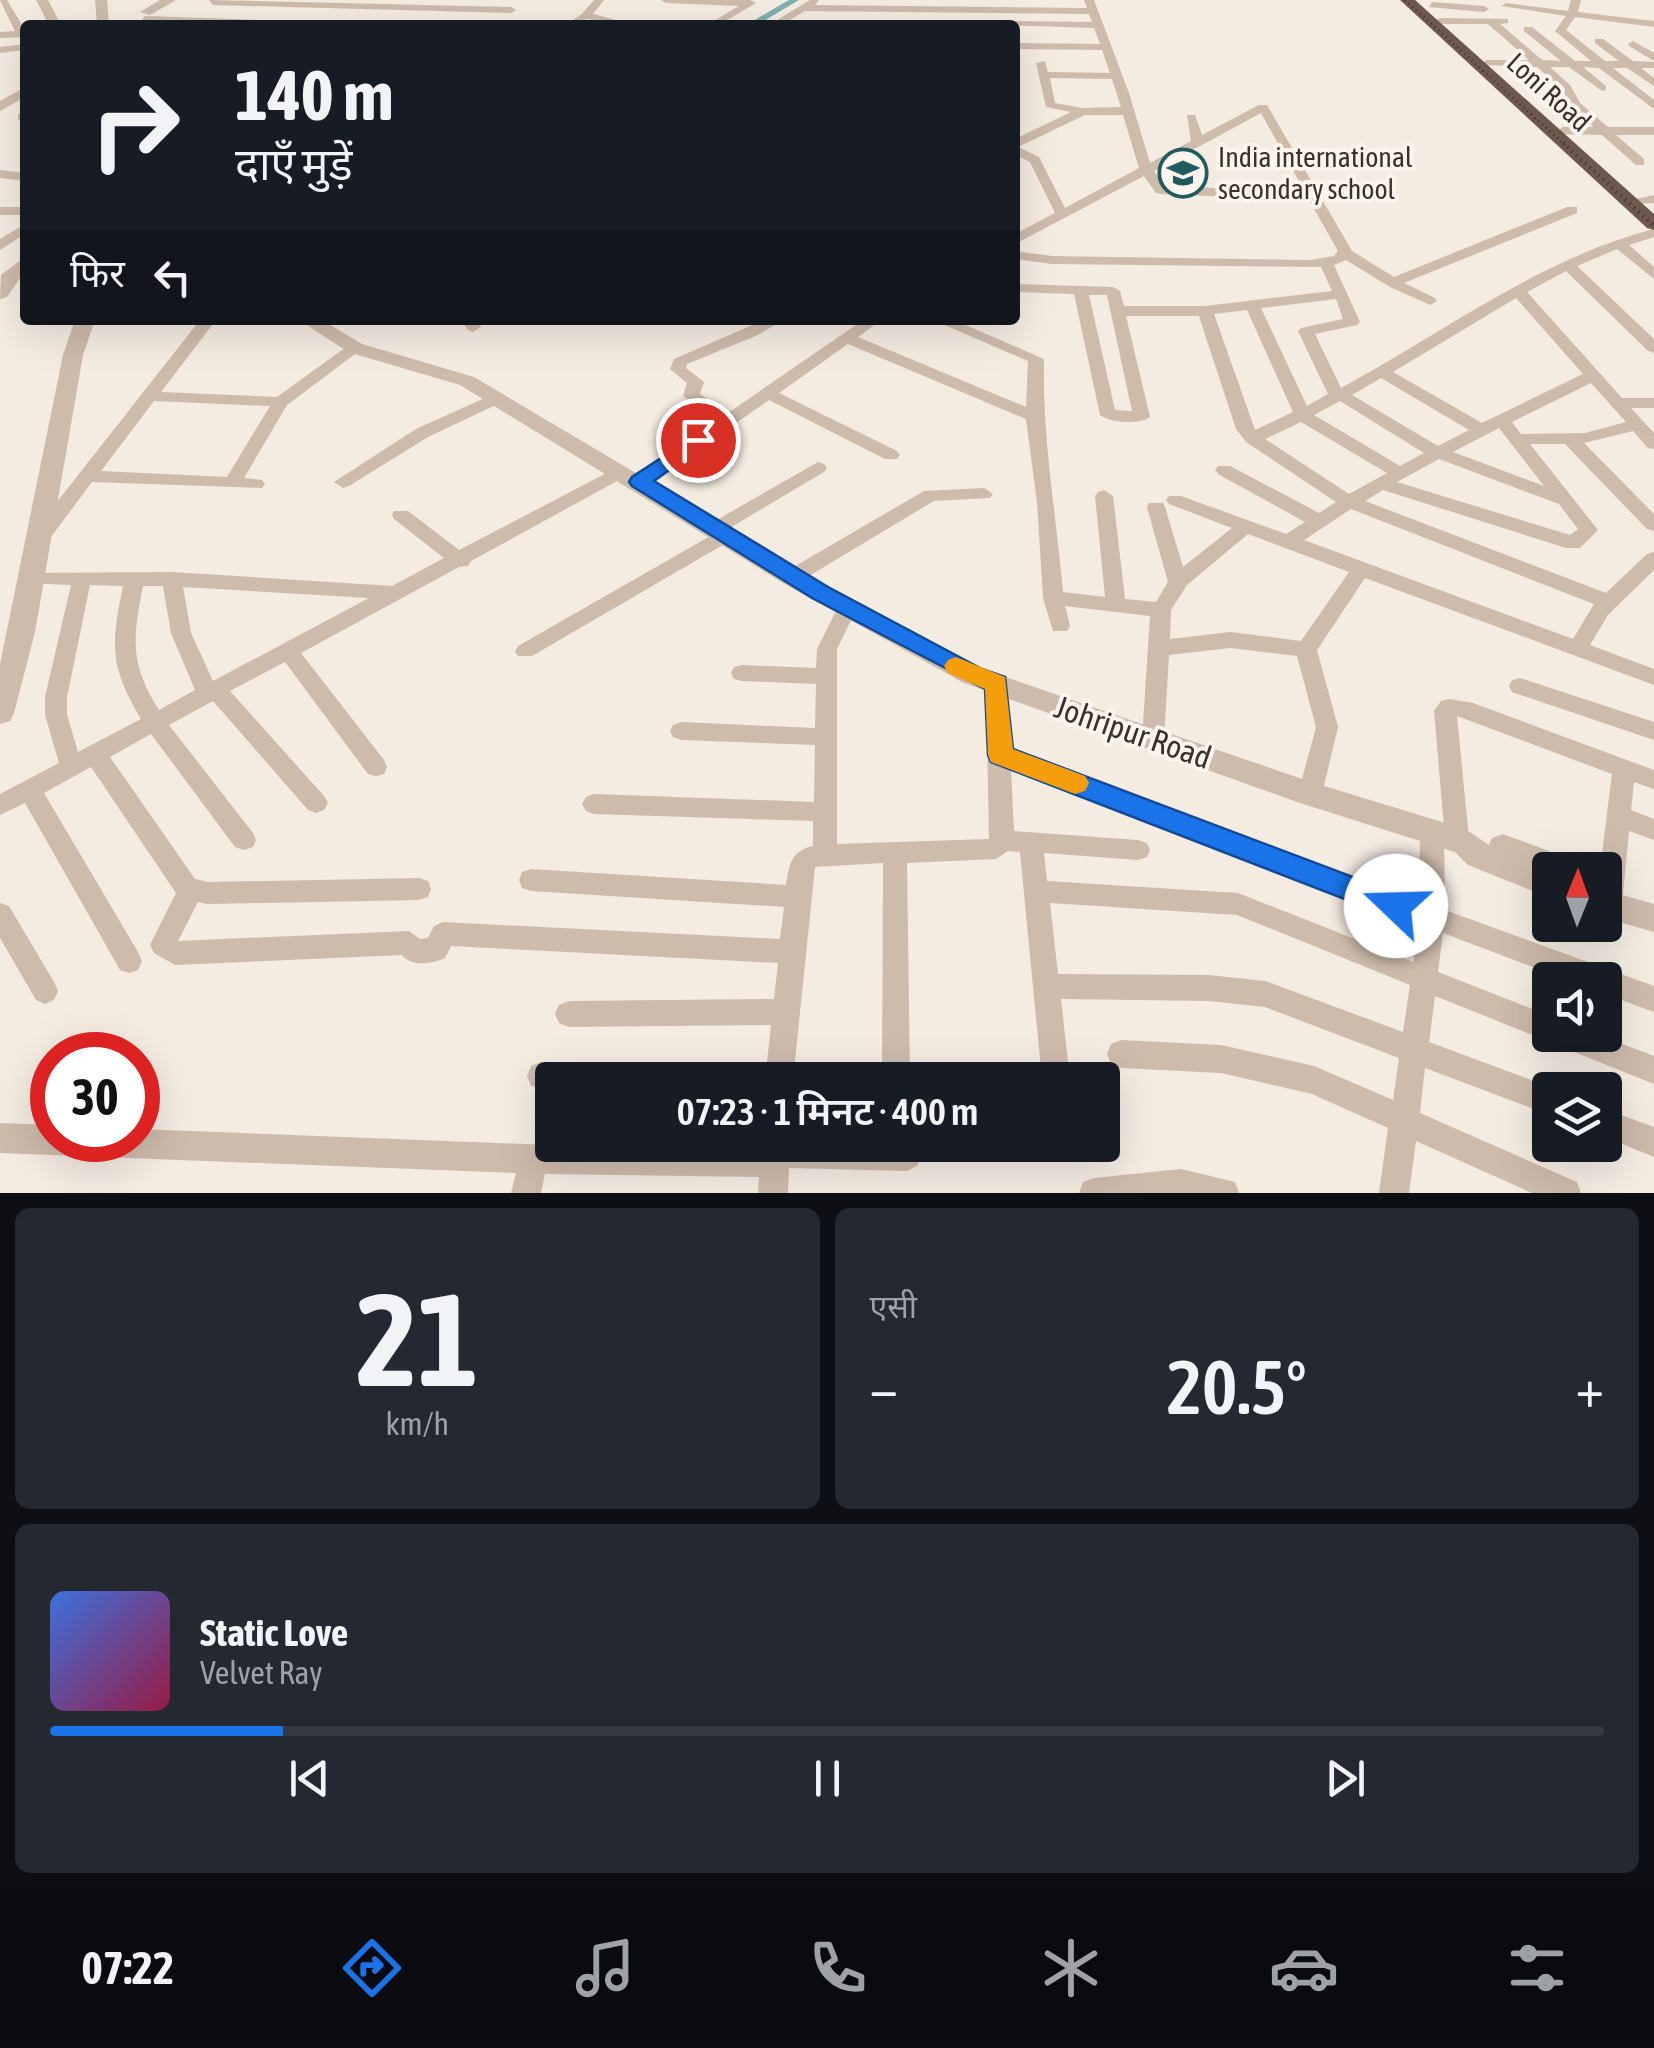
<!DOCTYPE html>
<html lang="hi">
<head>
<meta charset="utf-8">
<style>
	body { margin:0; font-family:"Asap Condensed","Noto Sans Devanagari",sans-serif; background:#242831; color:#f1f3f6; height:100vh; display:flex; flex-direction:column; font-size:38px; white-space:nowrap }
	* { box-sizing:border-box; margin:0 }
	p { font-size:32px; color:#9ea1a6 }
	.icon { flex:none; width:55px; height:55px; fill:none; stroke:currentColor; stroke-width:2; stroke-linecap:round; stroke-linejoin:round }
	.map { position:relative; height:1193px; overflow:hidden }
	.sheet { display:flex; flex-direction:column; gap:15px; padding:15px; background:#0d0f14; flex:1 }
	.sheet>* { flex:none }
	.guide { position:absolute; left:20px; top:20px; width:1000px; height:305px; border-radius:10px; box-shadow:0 10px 40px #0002; background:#171b24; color:#f1f3f6; overflow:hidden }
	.needle { width:65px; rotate:1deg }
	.buttons { position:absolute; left:1532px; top:852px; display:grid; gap:20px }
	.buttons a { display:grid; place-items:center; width:90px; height:90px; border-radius:10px; background:#171b24; box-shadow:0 10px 40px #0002; font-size:50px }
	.speed { position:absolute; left:30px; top:1032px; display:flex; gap:20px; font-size:50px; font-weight:700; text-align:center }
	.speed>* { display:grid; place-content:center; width:130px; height:130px; border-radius:50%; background:#171b24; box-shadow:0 10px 40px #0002; line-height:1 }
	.speed .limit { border:15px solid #d22; background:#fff; color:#111 }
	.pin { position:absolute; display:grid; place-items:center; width:85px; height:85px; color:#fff; margin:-42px; border:5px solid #fff; border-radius:50%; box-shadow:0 2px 10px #0007 }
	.me { position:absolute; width:110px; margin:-55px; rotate:291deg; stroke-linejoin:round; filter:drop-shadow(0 0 8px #0008) }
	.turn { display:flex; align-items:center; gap:35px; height:210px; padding:0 50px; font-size:45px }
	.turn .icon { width:130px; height:130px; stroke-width:2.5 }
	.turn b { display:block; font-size:70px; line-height:85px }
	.then { display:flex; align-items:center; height:95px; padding:0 50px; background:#0003; gap:20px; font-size:38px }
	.big { font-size:75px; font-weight:600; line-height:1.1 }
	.sheet .tile { flex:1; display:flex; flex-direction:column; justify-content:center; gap:15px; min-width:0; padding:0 35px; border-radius:15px; background:#242831 }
	.sheet .dial { align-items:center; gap:0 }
	.dial b { font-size:130px; line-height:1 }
	.song { display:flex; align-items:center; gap:30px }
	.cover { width:120px; height:120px; border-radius:15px; background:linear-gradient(135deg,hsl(220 70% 55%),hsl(340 70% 35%)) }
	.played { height:10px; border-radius:5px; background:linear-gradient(90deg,#1a73e8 15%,#363941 15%) }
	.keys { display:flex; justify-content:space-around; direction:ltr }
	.heat { display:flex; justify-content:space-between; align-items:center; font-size:55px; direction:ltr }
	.sheet .tiles { flex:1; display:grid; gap:15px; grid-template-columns:1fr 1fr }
	.tile:last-child { grid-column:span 2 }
	.trip { position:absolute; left:535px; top:1062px; width:585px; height:100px; border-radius:10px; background:#171b24; box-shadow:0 10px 40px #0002; font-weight:600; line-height:100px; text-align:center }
	.tabs { display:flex; height:160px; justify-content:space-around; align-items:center; background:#090b0e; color:#9ea1a6 }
	.tabs .icon { width:70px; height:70px }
	.tabs .active { color:#1a73e8 }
	.tabs b { font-size:45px; color:#f1f3f6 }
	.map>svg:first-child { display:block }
</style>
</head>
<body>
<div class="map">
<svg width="1654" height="1193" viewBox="0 0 1654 1193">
	<rect width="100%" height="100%" fill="#f4ebe1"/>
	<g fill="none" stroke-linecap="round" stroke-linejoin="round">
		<path fill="#7fb0b2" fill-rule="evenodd" d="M789,0H799L757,25H746Z"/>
		<path fill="#cdbbac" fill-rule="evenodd" d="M0,0H7L25,30V37L0,38V32L15,31Z
			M209,0L511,7L516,10L511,13L213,5Z
			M594,0H604L593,14L635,25L587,19L577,25H565L582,14Z
			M661,0H750L756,3L719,25H707L739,6L666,3Z
			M810,0H819L815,5L1087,8L1084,0H1094L1129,93L1150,163L1191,141L1187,115H1195L1202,135L1259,105H1267L1352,251L1394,277L1567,207H1577V213L1404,283L1435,298L1437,301L1430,305L1390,287L1346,260L1334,265L1360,322L1357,325L1315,334L1341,388C1444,332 1541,258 1654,229V237L1629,245L1654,267V279L1617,249L1577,266L1654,339V353L1648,351L1566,271L1527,292L1622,398H1654V408H1631L1654,433V449L1648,448L1633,431L1584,443L1654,514V531L1647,529L1565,444H1530L1598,530L1580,548H1566L1383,490L1365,501L1606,593L1647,554L1654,552V570L1608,615L1590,645L1654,669V685L1365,578L1317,650L1338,727L1322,794L1318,801L1310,804L1302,801L1298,794L1316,727L1297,656L1230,648L1169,655L1164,739L1161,745L1153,748L1145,745L1142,739L1150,616L1065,606L1070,626L1067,631H1053L1043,598L1037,502L1026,419L848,344L779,393L897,451L900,455L897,459H885L769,400L646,486H634L631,482L634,478L717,421L683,396L687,383L670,369L674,359L764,320H783L758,335L687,364L686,368L704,382L700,394L728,413L863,320H881L858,337L1026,407L1028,361L933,320H954L1044,359C1042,437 1056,514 1063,592L1105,597L1095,496L1098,492L1104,490L1113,496L1125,599L1156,602L1168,582L1147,507L1149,503H1163L1165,507L1183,567L1232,528L1169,504L1166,500L1169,496H1181L1286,534L1305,522L1218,474L1215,470L1218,466H1230L1319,513L1336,502L1246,442L1236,429L1199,316H1126L1150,417C1139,425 1111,423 1100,415L1074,294L1015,292V284L1113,287L1120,291L1124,306H1205L1332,291L1321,267L1052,264L1015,259V251L1052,256L1310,260L1334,256L1338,251L1309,200L1161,194L1156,193L1144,176L1015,244V234L1055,213L1030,162L1015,155V139L1071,112L1046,107L1036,63L1045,61L1048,72L1110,73L1102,50L1015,49V43L1100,44L1094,28L936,23L941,20L1092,22L1089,14L805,11L781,25H769ZM1050,78L1112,79L1121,107L1082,108L1055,103ZM1261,113L1305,192L1165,186L1154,171ZM1085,115H1123L1139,168L1065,208L1039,157L1018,147ZM1089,295H1107L1132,411L1115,410ZM1516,298L1583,374L1482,423L1393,372ZM1336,299L1343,319L1301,328L1298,331L1328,394L1307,406L1261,308ZM1247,310L1293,412L1255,430L1214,314ZM1381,378L1469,430L1438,446L1352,395ZM1591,383L1626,422L1585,433L1521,434L1512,422ZM1340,401L1424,453L1400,466L1314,415ZM1301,422L1387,473L1349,494L1265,439ZM1499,428L1544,486L1453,452ZM1439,459L1559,504L1578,529L1570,535L1397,482ZM1351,509L1594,604L1573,639L1304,540ZM1248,534L1349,572L1301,641L1230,632L1170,639L1171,610L1187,585Z
			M1571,0H1581L1578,12L1654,21V27L1575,17L1566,30L1605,61H1619L1595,43V39H1603L1633,61L1654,62V68H1641L1654,78V86L1627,68H1613L1654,100V109L1599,68L1583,67L1606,86V90L1602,91L1569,67H1550L1570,85L1580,103L1608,127H1654V135H1616L1644,159V165H1636L1602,135L1559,134L1557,131L1563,127H1594L1570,106L1562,89L1537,67L1483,65L1482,63L1487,60H1529L1488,24H1440L1435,21L1440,18L1508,19V23L1500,24L1542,60L1561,61L1524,31V27H1532L1575,61H1591L1555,31L1566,16L1501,6L1506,3L1568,11Z
			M1432,2L1484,6L1489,9L1484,12L1429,7Z
			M145,16L321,22L326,25L141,21Z
			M1633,41L1654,53V61L1629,46L1628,44Z
			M25,44V50L0,53V47Z
			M25,111V120H18V114Z
			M0,170L25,173V181L0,178Z
			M1654,195V203L1638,204L1631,200Z
			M0,207H25V215H0Z
			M25,224V234L0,250V239Z
			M200,320H216L161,392L277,397L349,345H361L363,348L287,405L244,478L262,480L265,484L262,488L92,482L45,545H31L28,540L31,535ZM154,401L270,406L227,477L101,471Z
			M461,320H477L481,327L473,332L468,330Z
			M496,393L504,398L502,402L428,437L349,486L343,488L334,482L416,429Z
			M818,462L824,464L827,468L824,472L728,529L735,535L733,539L532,656H518L515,651L518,646L712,535L706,529L708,525Z
			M622,465L631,471L628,475L471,561L468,566L459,567L301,653L384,760L387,767L384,774L376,776L368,774L285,662L230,691L324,796L328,803L324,810L316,813L308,810L213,701L169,725L253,833L256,840L253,847L244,850L235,847L151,734L110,757L195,879L208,882L419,878L428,881L431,889L428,897L419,900L208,904L198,902L178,941L409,931L420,939L428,938L434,926L443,922L780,939L784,907L531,891L522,888L519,880L522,872L531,869L786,885C789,865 791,851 813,846V821L594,814L586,811L582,804L586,797L594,794L814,802L815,745L681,740L673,737L670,731L673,725L681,722L815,728L816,684L742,681L734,679L731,673L734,667L742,665L816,668L817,649L840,603L847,601L857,608L837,649V844L989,839L986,684L989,678H1005L1008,684L1010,749L1419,901L1420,832L1424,825L1432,822L1440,825L1444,832L1445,910L1654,986V1012L1605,994V980H1567L1443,933L1438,972L1550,1016V1035H1599L1654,1056V1084L1435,996L1429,1042L1558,1090H1550V1115L1425,1068L1420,1113L1577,1182L1581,1193H1532L1416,1141L1409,1193H1379L1388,1128L1312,1094L1221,1073L1121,1068L1111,1064L1107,1054L1111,1044L1121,1040L1221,1045L1314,1066L1393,1100L1399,1058L1265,1007L1209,1001L1061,999L1070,1080H1042L1020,852L1008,851L996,859L907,863L910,1080H882L883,863L815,867L793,1080H765L771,1025L569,1027L559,1023L555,1014L559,1005L569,1001L774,999L778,963L451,946L445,958C432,964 411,967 402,955L175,965L154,953L150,945L176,893L91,767L44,793L138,952L142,961L138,970L129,973L120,970L25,803L0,815V794L59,763L45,715V697L71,585L24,583L21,578L24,573L172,572L392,586L444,558L394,519L392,515L394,511H408L459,550ZM90,585L123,586C111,645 109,665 141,719L78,752L67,715V697ZM143,586H163L171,633L195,690L159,710C129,663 133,637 143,586ZM183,587L369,598L213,681L191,633ZM1011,769L1419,924L1413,962L1238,893L1047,881L1044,853L1138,860L1147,857L1150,850L1147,843L1138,840L1014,831ZM1050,903L1237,915L1410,985L1403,1032L1265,981L1209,975L1058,974Z
			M984,488L993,494L990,498L934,501L799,582L792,584L782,577L785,572L924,491Z
			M1520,678L1654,722V740L1512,692L1509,686L1512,680Z
			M1449,699L1473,703L1654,770V789L1634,782L1631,810L1654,819V840L1629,831L1623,895L1619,903L1605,904V870H1600L1612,774L1457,716L1469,839L1466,846L1457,849L1448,846L1445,839L1434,711L1441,701Z
			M0,903L9,906L54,982L58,991L54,1000L45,1004L36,1000L0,938Z
			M541,1062L644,1066L654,1070L658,1080H552V1091L531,1086L527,1076L531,1066Z
			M1605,1109L1654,1127V1157L1605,1137Z
			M0,1123L52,1125V1140H138V1129L552,1145H916L922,1156L917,1166L907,1171L789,1168L788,1193H758L759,1177L545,1174L541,1193H511L516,1173L0,1153Z
			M1181,1169L1235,1182L1239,1193H1079L1083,1182L1094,1178Z"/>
		<path fill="#cdbbac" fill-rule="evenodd" d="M36,0H48L61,25H49Z
			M95,0H107L109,25H97Z
			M160,0H176L150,15L140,12Z
			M25,87V97L0,111V101Z
			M25,257V271L7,297L0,299L1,275Z
			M75,320H95L83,355L35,632L14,713L10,721L0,724V664L63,355Z
			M299,320H322L362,344L474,377L801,571L982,669L1311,782L1465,829L1489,845L1492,838L1503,834L1573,860L1577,870H1550V898L1468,865L1455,852L1300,803L964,683L783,583L460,385L348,352Z
			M1605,890L1654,904V932L1605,918Z"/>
		<path fill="#6c584f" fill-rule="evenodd" d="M1400,0H1415L1654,214V230L1647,228Z"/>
		<path stroke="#3b302b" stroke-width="2.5" stroke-dasharray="1 4" stroke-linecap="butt" d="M1405,0L1566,146"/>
		<path stroke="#3b302b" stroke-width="4" stroke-dasharray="1 5" stroke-linecap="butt" d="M1563,143L1654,226"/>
	</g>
	<path fill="#1a73e8" stroke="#114b97" stroke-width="2.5" d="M698,434L707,440L704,445L654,481L828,587L982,669L1005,677L1013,749L1406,897L1411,906L1406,915L1396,919L991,762L988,755L985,689L812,598L632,486L629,482L632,477Z"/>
	<path fill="#f59e0b" d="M956,657L1005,677L1013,749L1085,776L1089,783L1085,791L1075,794L991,762L988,755L985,689L948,673L944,666L948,660Z"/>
	<defs>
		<g id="school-ring" transform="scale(2.5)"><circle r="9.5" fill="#fbf5ee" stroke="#1f5a5e" stroke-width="1.5"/><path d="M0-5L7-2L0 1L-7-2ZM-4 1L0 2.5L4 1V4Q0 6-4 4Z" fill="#1f5a5e"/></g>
	</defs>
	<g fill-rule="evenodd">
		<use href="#school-ring" x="1183" y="173"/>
	</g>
	<g text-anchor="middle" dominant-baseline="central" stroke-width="8" stroke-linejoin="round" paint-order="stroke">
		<g font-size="28" fill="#3b302b" stroke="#fbf5ee">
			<text transform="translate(1549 92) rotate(42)">Loni Road</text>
		</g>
		<g font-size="28" fill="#3b302b" stroke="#fbf5ee" text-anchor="start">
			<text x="1218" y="157">India international<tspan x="1218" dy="32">secondary school</tspan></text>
		</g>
		<g font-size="32" fill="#3b302b" stroke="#fbf5ee">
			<text transform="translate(1133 732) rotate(19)">Johripur Road</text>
		</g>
	</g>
</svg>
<div class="buttons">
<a><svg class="needle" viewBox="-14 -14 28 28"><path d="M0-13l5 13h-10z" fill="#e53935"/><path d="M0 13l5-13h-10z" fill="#9ea1a6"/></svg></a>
<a><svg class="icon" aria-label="sound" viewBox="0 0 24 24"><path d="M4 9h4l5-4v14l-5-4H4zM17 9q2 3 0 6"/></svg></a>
<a><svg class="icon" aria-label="layers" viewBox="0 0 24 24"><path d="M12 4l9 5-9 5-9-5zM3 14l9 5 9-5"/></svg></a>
</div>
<div class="speed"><div class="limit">30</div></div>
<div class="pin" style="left:698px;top:440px;background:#d93025"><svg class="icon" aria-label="arrive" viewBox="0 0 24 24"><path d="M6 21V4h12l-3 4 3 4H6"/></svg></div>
<svg class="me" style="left:1396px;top:906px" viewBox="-20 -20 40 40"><circle r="19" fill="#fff"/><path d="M0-13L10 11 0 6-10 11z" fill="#1a73e8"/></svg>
<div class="trip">07:23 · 1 मिनट · 400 m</div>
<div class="guide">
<div class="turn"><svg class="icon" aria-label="right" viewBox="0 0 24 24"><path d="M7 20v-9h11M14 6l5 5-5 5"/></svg><div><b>140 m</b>दाएँ मुड़ें</div></div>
<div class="then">फिर<svg class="icon" aria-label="left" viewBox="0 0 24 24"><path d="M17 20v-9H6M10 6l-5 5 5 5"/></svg></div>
</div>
</div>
<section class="sheet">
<div class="tiles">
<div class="tile dial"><b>21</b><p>km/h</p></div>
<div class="tile"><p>एसी</p>
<div class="heat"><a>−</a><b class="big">20.5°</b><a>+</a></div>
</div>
<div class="tile">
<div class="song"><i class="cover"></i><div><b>Static Love</b><p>Velvet Ray</p></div></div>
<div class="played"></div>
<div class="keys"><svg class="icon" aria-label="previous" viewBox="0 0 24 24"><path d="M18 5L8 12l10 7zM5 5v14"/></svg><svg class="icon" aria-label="pause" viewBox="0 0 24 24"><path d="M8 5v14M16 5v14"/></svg><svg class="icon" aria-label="next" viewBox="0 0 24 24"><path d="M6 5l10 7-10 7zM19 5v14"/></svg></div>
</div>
</div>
</section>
<nav class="tabs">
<b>07:22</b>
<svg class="icon active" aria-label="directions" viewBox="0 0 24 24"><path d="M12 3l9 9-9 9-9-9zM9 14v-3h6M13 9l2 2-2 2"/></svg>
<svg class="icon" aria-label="music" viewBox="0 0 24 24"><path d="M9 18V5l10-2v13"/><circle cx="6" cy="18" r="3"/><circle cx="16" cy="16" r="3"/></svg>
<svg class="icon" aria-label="phone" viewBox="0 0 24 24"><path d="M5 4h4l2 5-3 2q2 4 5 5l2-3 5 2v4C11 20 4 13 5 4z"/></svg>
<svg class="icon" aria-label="climate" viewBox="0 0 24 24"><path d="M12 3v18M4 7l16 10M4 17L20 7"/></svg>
<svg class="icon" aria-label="car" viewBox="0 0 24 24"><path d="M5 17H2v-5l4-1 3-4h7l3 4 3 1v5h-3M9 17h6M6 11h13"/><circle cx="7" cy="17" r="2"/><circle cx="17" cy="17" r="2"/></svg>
<svg class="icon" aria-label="filters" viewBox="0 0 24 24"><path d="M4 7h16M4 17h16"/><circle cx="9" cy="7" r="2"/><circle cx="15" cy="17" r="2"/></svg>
</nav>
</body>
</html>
